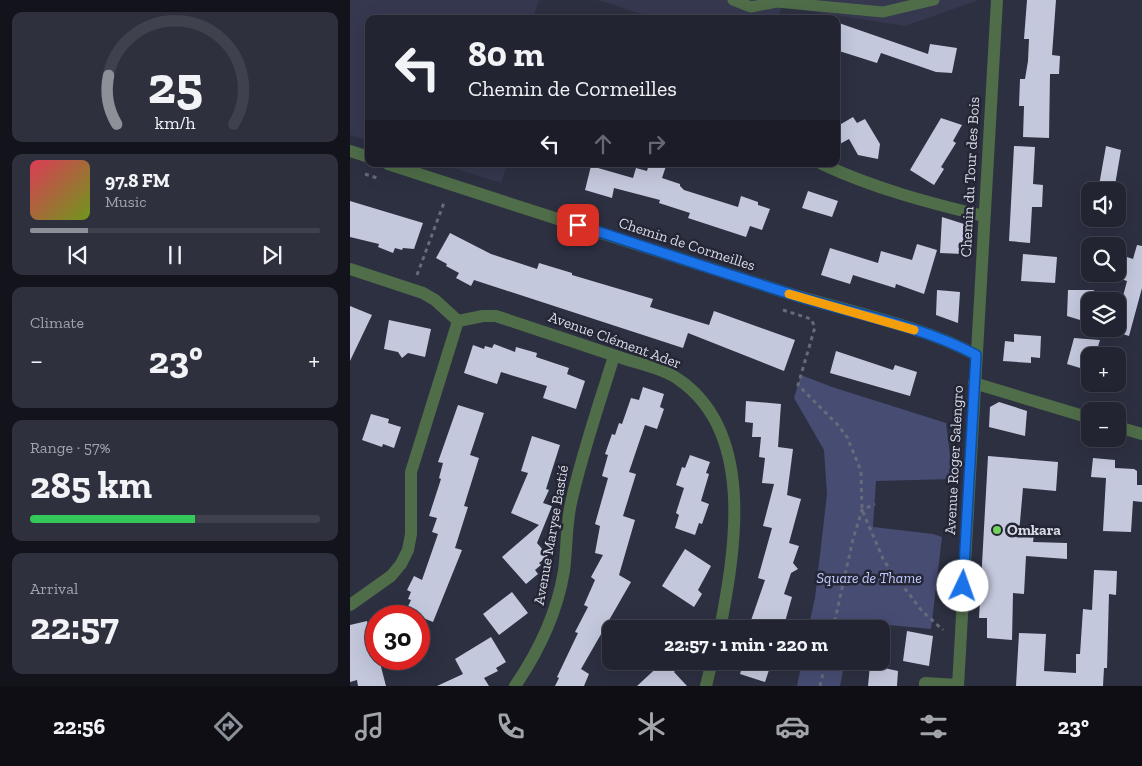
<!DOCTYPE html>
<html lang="en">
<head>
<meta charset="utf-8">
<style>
	body { margin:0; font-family:"Zilla Slab",serif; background:#2e303d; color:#f1f3f6; height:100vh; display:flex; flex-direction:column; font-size:19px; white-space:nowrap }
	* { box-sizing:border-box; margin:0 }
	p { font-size:16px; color:#a2a4ab }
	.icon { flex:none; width:28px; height:28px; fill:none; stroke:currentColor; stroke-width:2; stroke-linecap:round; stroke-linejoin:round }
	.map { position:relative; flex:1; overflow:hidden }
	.sheet { display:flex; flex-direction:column; gap:12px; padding:12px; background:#13141b; width:350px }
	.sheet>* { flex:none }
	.top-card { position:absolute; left:15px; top:15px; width:475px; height:152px; border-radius:10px; box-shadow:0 5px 20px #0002,0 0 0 1px #3f414d; background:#222431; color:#f1f3f6; overflow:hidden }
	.tools { position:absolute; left:731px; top:182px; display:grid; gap:10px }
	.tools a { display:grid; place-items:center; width:45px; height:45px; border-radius:10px; background:#222431; box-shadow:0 5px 20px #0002,0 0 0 1px #3f414d; font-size:25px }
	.speed { position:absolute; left:15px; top:605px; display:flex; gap:10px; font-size:25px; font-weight:700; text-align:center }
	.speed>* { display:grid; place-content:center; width:65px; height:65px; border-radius:50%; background:#222431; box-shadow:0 5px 20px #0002,0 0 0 1px #3f414d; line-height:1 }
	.speed .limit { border:8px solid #d22; background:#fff; color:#111 }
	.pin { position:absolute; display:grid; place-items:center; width:42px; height:42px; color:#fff; margin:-21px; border-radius:10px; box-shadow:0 2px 8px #0006 }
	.me { position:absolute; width:55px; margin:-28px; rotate:3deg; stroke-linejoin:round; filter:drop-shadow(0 0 4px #0008) }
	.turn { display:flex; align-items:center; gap:18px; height:105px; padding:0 20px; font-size:22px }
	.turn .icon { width:65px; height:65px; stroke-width:2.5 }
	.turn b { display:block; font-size:35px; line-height:42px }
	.lanes { display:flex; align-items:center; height:48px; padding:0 20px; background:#0003; justify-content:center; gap:25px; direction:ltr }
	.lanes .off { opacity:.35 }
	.big { font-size:38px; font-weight:800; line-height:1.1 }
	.sheet .tile { flex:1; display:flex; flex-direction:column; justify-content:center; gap:8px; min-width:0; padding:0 18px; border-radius:10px; background:#2e303d }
	.sheet .dial { align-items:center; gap:0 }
	.dial svg { height:130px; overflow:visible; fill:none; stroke:#3f414d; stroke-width:7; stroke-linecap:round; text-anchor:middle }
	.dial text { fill:#f1f3f6; stroke:none }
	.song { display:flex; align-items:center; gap:15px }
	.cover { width:60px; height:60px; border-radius:8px; background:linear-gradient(135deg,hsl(350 70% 55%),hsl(80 70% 35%)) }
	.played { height:5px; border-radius:2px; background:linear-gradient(90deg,#8c9099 20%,#3f414d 20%) }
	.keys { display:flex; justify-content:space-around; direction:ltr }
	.heat { display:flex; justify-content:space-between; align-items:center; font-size:28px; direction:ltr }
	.charge { height:8px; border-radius:4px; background:linear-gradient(90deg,#34c759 57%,#3f414d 0) }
	.trip { position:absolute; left:252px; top:620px; width:288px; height:50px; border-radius:10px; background:#222431; box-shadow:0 5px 20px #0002,0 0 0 1px #3f414d; font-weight:800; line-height:50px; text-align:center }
	.dock { display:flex; height:80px; justify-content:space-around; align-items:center; background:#0e0e14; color:#a2a4ab }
	.dock .icon { width:35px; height:35px }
	.dock .on { color:#8c9099 }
	.dock b { font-size:22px; color:#f1f3f6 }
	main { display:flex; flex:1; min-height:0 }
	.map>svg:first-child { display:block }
</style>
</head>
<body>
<main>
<section class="sheet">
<div class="tile dial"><svg viewBox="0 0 100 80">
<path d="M14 69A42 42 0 1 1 86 69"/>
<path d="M14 69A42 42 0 0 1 9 39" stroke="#8c9099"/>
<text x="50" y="56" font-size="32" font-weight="700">25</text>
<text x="50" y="72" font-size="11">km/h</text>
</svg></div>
<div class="tile">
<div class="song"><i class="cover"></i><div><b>97.8 FM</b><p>Music</p></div></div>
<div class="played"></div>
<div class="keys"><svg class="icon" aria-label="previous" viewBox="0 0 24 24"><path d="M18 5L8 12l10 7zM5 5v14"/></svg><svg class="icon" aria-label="pause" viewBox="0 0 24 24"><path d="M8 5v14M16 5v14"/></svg><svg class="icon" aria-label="next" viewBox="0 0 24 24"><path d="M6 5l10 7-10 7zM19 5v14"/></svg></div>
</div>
<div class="tile"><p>Climate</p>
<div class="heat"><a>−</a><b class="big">23°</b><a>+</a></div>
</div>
<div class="tile"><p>Range · 57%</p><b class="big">285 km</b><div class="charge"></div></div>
<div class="tile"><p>Arrival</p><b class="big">22:57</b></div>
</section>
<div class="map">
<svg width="792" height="686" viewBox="0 0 792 686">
	<rect width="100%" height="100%" fill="#2d3041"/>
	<path fill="#35384f" d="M0,0H189L183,19H19V141L0,135Z
		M248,0H629L555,26L432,7L427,19H307Z
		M90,164H157L151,183Z"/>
	<path fill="#474c73" d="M451,375L482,387L596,423L603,479L526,481L523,527L583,534L592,537L581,629L539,625L531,642V629H458L465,598L477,494L474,450L444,398Z
		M452,661H495L490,686H447Z"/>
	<path fill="#c4c8dd" d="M677,0H706L702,55L710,56L709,74H700L699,138L673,137L674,106H669L670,79H675L678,61L679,39H674Z
		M486,22L578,54L580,44L607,48L602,73L586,72L531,53L527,63L486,50Z
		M503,117L507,123L515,119L530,144L528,159L508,155L499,139L486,146V127Z
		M591,118L612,125L603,141L606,143L591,167L594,169L584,185L560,170Z
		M664,146L685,147L683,184L693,185L692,207H682L680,243L659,241Z
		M756,146L771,150L764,191H748Z
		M299,164L316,166L312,178L330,184V186L334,190L388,207L391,196L408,202V205L420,209L412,230L400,226L396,237L338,218L340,213L309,203L310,200L264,188L262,198L235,190L241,166L283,178L286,168L297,171Z
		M458,191L488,201L482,217L452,208Z
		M0,201L73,223L64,249L53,248L52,250L45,248L43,253L28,247L29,244L0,237Z
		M592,217L614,224L613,254L590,253Z
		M100,233L141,254L187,269L189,263L222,273V275L303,299L300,307L359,325L364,311L445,340L434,371L338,333L333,348L124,280L121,286L106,278L109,273L96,266L97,264L86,258Z
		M567,244L587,250L574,294L546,284L545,288L503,275L500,284L471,275L480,248L528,263L531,251L562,260Z
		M787,245L792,246V288L779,336L757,329H768V315L777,281L768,278V254L783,259Z
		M673,254L707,257L705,283L671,281Z
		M587,290L610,292L608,323L586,315Z
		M718,290H744L740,301V323L717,316Z
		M0,306L22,315L0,361Z
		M39,320L81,329L75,357L58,353L52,358L48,352L34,349Z
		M664,334L691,336L690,358L681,357V363L653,361L655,341L664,342Z
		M724,338L750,340L745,356H740V371L717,364Z
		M144,344L165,352L166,347L187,353L186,357L219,368L217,374L235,381L226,409L193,398L197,386L151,372L147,384L114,373L123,345L134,349L135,346L142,348Z
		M486,351L543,370L545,365L567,372L560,396L480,373Z
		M293,387L314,394L310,407L314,409L307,429L295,425L279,472L286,474L273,516L285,520L269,575L281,582L231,669L239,674L234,686H205L209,678L207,677L228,633L225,632L238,607L234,605L245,580L241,577L253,555L245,553L250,526L245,524L258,478L252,476L258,455L255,454L262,434L265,435L269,423L272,424L281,398L289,400Z
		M396,401L431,404L428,447L443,449L437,495L451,499L439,543L449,546L443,563L448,569L441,573L434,594L442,597L433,629H398L415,580L408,578L422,528L413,526L424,484L412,483L415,458L409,457L411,437H402L403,423L395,422Z
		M649,402L677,411L675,436L639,427L640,407Z
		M108,405L134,413L120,455L129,458L114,506L118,507L105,548L112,550L83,622L56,611L61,600L58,599L61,592L57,590L64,576L72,580L88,534L82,532L87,518L79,516L91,479L89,478L93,463L88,462Z
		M21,414L39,419L38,423L51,427L44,448L33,444L32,447L12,440Z
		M182,436L210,445L196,489L199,490L193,503L202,506L187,543L198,556L189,563L191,565L185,570L188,574L176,584L152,557L189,525L161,513L178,473L171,471Z
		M340,455L360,462L356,473L359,474L351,501L359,504L352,524L349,523L345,535L325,528L329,515L326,513L334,488L326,485L332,467L335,468Z
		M638,456L708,462L706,491L673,488L669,533L684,534L683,542L717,543V559L676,556L674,594L663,593L662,640L637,638V618H629Z
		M743,458L765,460V468L784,469L787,471V485H792V502L783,501L781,532L753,531L756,478L741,477Z
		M335,549L361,566L348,590L352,594L344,607L312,586Z
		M744,570L767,571L766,595L759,594L757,668H754L753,686H666L669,633L696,634L694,671L726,673V654H730L733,609L742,610Z
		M162,592L178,613L149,635L133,614Z
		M17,621L27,664L30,663L36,686H8L7,680L0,682V625Z
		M557,631L583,636L579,666L553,661Z
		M141,637L156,662L146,668L148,671L134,678L139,686H87L113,674L105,659Z
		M314,661H333L324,672L337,686H287Z
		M394,661H422L415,682L390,674Z
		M520,665L548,671L547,686H518Z"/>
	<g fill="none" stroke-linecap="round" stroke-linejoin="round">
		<path stroke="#676a79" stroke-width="3" stroke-dasharray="4 4" stroke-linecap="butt" d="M15,174L30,179
			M67,275L95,200
			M433,310L461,319L465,327L448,385L487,424L497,437L511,471L512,510L534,561L572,611L593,630
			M483,629L503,539L512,510L525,504
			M470,686L476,661"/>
		<path stroke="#4f6d48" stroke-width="11" d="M383,0L401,7L427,2L533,12L584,0"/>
		<path stroke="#4f6d48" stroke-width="12" d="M0,151L19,157
			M38,164C168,206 298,249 428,290C490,310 569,324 626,355
			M472,164C523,188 579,203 634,216
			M0,269L73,293L85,300L108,321L133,316H146C188,330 230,344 272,358C289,364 313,368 328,379C406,432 385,551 370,629
			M624,383L740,418
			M768,427L792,434
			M0,605L41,576L51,564L58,550L61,534V472L108,321
			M165,686C189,651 207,613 214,571C217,548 216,525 221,503C232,453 249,405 264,356
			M356,686L362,661
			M575,686V683L608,685
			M608,686L647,0"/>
	</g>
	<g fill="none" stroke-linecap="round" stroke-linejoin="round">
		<g stroke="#114b97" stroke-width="12">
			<path id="route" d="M228,225C305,250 382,276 460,300C515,316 576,328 626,355L613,586"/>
		</g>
		<use href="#route" stroke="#1a73e8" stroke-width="9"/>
		<path stroke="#f59e0b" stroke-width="9" d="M439,294L564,330"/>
	</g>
	<circle fill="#72d25d" stroke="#242636" stroke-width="2" cx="647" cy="530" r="5"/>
	<g text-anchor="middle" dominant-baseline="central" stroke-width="5" stroke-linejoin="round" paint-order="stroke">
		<g font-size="15" fill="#d8dae5" stroke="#242636">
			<text transform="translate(620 177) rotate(-87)">Chemin du Tour des Bois</text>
			<text transform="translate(337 244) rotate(18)">Chemin de Cormeilles</text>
			<text transform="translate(265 340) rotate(20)">Avenue Clément Ader</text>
			<text transform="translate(604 460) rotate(-87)">Avenue Roger Salengro</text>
			<text transform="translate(201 535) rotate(-80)">Avenue Maryse Bastié</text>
		</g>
		<g font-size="15" font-weight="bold" fill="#d8dae5" stroke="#242636" text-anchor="start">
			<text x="657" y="530">Omkara</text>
		</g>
		<g font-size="15" font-style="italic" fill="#c3ccff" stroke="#242636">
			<text x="519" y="578">Square de Thame</text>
		</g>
	</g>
</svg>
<div class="tools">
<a><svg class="icon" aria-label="sound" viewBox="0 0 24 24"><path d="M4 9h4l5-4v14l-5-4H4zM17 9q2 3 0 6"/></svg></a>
<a><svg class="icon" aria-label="search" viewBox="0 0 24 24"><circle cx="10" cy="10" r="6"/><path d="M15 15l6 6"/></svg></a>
<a><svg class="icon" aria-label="layers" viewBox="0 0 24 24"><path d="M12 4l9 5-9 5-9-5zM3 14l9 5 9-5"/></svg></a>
<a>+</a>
<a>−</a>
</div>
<div class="speed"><div class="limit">30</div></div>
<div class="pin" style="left:228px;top:225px;background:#d93025"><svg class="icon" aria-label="arrive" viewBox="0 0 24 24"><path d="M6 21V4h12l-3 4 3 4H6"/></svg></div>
<svg class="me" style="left:613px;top:586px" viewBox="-20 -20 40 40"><circle r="19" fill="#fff"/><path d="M0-13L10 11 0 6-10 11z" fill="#1a73e8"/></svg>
<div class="trip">22:57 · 1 min · 220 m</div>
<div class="top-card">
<div class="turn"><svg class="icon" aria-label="left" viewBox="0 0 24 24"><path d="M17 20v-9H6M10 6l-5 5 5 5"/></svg><div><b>80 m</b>Chemin de Cormeilles</div></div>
<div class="lanes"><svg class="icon" aria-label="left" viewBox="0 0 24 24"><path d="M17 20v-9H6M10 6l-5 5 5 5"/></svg><svg class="icon off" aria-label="ahead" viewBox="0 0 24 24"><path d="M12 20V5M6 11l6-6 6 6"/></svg><svg class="icon off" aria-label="right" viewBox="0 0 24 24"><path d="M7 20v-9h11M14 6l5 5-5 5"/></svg></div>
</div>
</div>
</main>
<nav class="dock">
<b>22:56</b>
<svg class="icon on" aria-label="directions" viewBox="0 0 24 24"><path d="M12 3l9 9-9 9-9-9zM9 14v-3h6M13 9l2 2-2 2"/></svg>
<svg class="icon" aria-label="music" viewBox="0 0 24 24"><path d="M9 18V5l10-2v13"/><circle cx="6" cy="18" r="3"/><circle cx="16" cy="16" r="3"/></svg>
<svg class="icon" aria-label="phone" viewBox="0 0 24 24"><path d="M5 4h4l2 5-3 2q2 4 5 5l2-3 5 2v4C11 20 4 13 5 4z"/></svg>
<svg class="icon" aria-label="climate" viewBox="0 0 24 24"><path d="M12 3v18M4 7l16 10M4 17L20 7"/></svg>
<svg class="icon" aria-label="car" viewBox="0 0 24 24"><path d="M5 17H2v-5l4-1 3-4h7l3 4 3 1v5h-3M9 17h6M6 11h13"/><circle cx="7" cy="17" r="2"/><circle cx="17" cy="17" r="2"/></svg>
<svg class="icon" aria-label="filters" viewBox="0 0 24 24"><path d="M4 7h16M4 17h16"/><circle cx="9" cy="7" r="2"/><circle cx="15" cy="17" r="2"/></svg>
<b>23°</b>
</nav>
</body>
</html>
